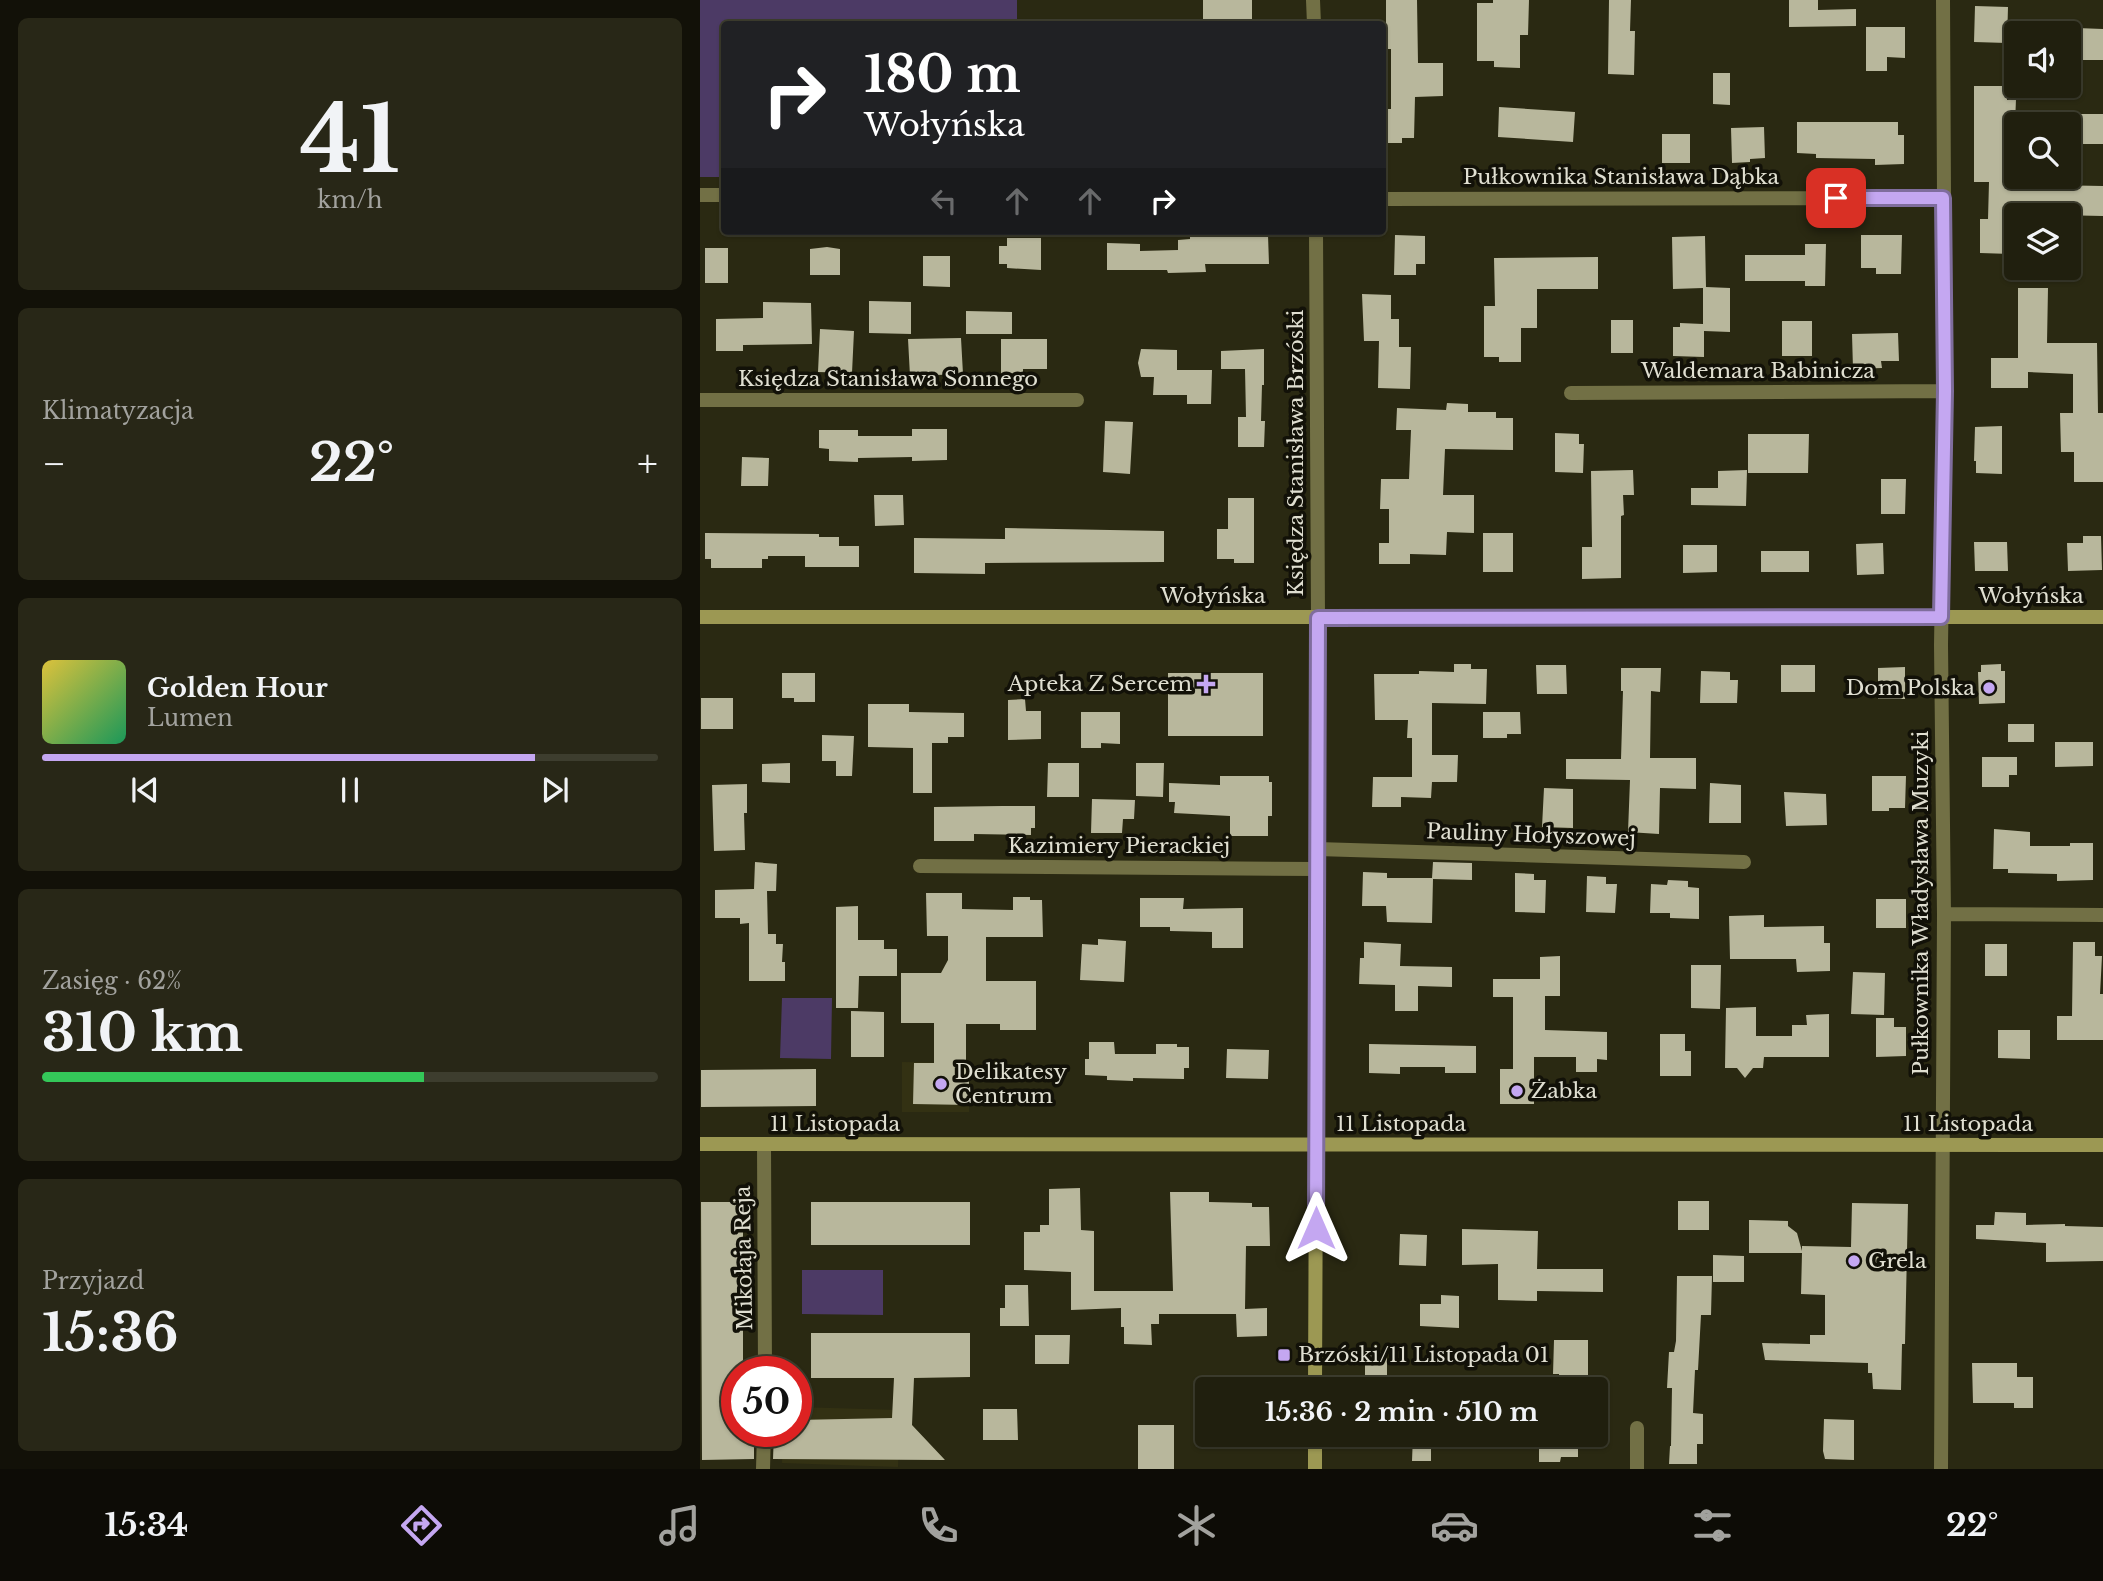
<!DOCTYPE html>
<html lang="pl">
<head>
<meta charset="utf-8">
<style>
	body { margin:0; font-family:"Libre Baskerville",serif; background:#282717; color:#f1f3f6; height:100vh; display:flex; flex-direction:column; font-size:26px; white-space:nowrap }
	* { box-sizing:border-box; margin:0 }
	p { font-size:23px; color:#a2a29e }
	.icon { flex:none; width:38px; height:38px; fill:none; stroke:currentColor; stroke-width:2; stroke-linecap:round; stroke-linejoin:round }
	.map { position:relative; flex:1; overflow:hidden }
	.drawer { display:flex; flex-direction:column; gap:18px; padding:18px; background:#121108; width:700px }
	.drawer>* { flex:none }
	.hud { position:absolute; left:21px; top:21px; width:665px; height:214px; border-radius:7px; box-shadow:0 2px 5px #0004,0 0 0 2px #3d3d2e; background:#202124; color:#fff; overflow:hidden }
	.fabs { position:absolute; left:1304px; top:21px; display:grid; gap:14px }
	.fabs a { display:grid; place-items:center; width:77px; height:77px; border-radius:7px; background:#201f0e; box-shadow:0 2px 5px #0004,0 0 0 2px #3d3d2e; font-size:35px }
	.speed { position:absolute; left:21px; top:1356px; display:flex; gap:14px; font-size:35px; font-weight:700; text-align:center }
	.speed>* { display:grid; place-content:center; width:91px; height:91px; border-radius:50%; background:#201f0e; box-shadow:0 2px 5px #0004,0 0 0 2px #3d3d2e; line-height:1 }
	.speed .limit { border:10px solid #d22; background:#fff; color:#111 }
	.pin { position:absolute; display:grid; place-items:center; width:60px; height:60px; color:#fff; margin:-30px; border-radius:14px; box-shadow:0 4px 10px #0006 }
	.me { position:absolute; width:77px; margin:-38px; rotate:0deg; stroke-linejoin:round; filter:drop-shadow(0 0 5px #0008) }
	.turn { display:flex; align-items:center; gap:24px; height:147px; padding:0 28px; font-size:32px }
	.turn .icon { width:91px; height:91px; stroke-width:2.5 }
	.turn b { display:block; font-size:49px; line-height:60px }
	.lanes { display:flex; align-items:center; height:66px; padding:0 28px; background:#0003; justify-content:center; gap:35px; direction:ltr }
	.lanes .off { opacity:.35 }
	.big { font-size:52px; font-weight:800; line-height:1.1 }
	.drawer .card { flex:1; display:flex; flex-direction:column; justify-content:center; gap:10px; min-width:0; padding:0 24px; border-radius:10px; background:#282717 }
	.drawer .dial { align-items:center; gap:0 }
	.dial b { font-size:91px; line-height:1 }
	.song { display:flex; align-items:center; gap:21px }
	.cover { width:84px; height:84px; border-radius:10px; background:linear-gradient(135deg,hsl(50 70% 55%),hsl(150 70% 35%)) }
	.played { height:7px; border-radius:4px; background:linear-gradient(90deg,#c4a7f1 80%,#3d3d2e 80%) }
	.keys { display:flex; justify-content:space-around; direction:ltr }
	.heat { display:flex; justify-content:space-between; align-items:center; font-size:38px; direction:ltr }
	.charge { height:10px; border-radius:5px; background:linear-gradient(90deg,#34c759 62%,#3d3d2e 0) }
	.trip { position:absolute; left:495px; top:1377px; width:413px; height:70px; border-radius:7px; background:#201f0e; box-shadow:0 2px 5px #0004,0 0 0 2px #3d3d2e; font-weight:800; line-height:70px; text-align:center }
	.menu { display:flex; height:112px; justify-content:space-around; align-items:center; background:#0d0c06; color:#a2a29e }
	.menu .icon { width:49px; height:49px }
	.menu .selected { color:#c4a7f1 }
	.menu b { font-size:32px; color:#f1f3f6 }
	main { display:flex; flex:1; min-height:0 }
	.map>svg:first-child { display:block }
</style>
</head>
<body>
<main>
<section class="drawer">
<div class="card dial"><b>41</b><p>km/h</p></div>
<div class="card"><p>Klimatyzacja</p>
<div class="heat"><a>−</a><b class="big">22°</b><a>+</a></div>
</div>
<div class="card">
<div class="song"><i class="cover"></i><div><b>Golden Hour</b><p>Lumen</p></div></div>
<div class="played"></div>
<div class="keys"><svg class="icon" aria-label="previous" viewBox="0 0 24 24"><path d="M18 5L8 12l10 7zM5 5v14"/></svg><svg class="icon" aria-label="pause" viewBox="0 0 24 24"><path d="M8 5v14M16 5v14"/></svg><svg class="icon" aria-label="next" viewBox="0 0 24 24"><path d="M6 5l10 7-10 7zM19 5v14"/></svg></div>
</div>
<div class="card"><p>Zasięg · 62%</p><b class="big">310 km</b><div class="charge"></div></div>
<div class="card"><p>Przyjazd</p><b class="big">15:36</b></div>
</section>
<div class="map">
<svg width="1403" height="1469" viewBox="0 0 1403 1469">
	<rect width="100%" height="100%" fill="#2a2912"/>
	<path fill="#333113" d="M202,1062L269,1063V1112H202Z
		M96,1407L200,1410L198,1467L82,1463L83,1432H96Z"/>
	<path fill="#4c3a65" d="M0,0H317V24H24V177H0Z
		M82,998H132L131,1059L80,1058Z
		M102,1270H183V1315L102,1314Z"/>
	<path fill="#b8b79c" d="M503,0H552V24H503Z
		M686,0H717L718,63H743V96L715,97L714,138H702V143H682V109H691V49H686Z
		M793,0H829L828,35H820V68L794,67V61H777V3H793Z
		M909,0H931L930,31H935L934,75L908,74Z
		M1089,0H1118V10L1156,9V26L1089,27Z
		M1275,6L1308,7L1307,43L1274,42Z
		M1166,27H1205V58L1187,57V71H1166Z
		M1377,28L1403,29V60H1376Z
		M1013,73H1030V105L1013,104Z
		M1274,86H1307V100L1316,99L1315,124L1309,123L1308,162H1313V188H1350V185L1403,186V216L1311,214V254L1280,253V219H1288L1289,182H1274Z
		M799,107L875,112L873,142L798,137Z
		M1373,114H1403V144H1373Z
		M1097,122H1198V135H1204V164L1175,165V159L1116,158V154L1097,153Z
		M1064,127L1065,158L1050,159V162L1032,163L1031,128Z
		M962,134H990V163H962Z
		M490,235H568L569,264H505L506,272L468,273L467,270H407V243L440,244V251L478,250V240L490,239Z
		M695,235L725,236V264H716V275H694Z
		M1161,235H1202L1201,274H1176V268H1161Z
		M1005,236L1006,287L1030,288V332L1004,331V357L973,356V327H980V323L1003,324V288L973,289L972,237Z
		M307,238H341V270L307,268V264H299V246H307Z
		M1105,244H1126L1125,286H1105V281H1045V255H1105Z
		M127,247L140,249V275H110V249Z
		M5,248H28V283H5Z
		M223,256H250V287L223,286Z
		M898,257V289H837V328H821V362H799V357H784V306H795L794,258Z
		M1318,288H1348L1347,343H1397L1398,413H1403V482H1374V452H1361L1360,413H1373V374L1328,372V388H1291V358H1318Z
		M662,294L691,295V319H699V347H711L710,389L678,388L679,341H664Z
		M169,301L211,302V334L169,333Z
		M63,302L111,303L112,344L43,345V351H16V319L63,318Z
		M266,311L312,312V334H266Z
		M911,320H933V353H911Z
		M1082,321H1112V356H1082Z
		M120,329L154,331L152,373L118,372Z
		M1198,333L1199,361H1181L1182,368L1153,369L1152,334Z
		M261,338L263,374L210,376L208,339Z
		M301,339H347V369H323V376H301Z
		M441,349L477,350V370H512L511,404H487V395H453L454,377H441L438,363Z
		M564,349V385H562L561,421H565L564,447H538V417H546L545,369H521V351Z
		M747,403L768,404V412H796V418H813V450L745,449L743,495H774V533L747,532L746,555L710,554V564H679V543H689V509H680L681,479H709L711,430H696L697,408L746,410Z
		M405,421L433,422L430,474L403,472Z
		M1302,426V474L1276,473V461H1274L1275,427Z
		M212,429H247V460L212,461V457L158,458V462L129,461V449L119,448V430H158V436H212Z
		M855,433L879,434V444H884L883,473L855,472Z
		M1048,434H1109L1108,473H1048Z
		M42,457L69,458L68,486H41Z
		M933,470L934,495H923L924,515L921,516V578L882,579V547H892L891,471Z
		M1047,470L1046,506L991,505V488H1018V471Z
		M1181,479H1206L1205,514H1181Z
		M174,495H203L204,525L175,526Z
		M528,498H554V563H534V559H517V529H528Z
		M305,528L464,531V562L285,563V574L214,573V538L305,539Z
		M5,533L119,534V537H139V546H159V567H105V556H68V559H62V568H11V559H5Z
		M783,533H813V572H783Z
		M1383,536H1401L1402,570L1368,571L1367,543H1383Z
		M1274,542H1307L1308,571H1275Z
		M1183,543L1184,574L1157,575L1156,544Z
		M983,545H1017V572L983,573Z
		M1061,551H1109V572H1061Z
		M754,664H771V669H787L786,704L732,703V755H758L757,782H732L731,798L701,797V807H672L673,777H712V738H707L708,720H675L674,674H719V671L754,672Z
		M1301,664V671H1305V703L1279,704L1278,672H1281V665Z
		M836,665H866L867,694H837Z
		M1081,665H1115V692H1081Z
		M1205,667V699H1178V668Z
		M921,668H961L960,692L951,691L950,758H996V789L960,788L959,834L928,832L930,780L866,779V759H921L923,691H921Z
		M1001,671L1030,672V680H1038L1037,703H1000Z
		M82,673H115V702H94V698H82Z
		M468,673H563V736H468Z
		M1,698H33V729H1Z
		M325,699L326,711H341V739L308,740V700Z
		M168,704H209V712L264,713V737H248V743H232V793H213V748L168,747Z
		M381,712H420V744L401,743V748H381Z
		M783,712H820L821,734H807V738H783Z
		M1308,724H1334V742H1308Z
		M122,735L154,736L152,776H136V761H122Z
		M1355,742H1393V766L1355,767Z
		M1282,757H1317V775H1309V787H1282Z
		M90,763V783L62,782V764Z
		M348,763H379V797H347Z
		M436,763H464L463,797L436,796Z
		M520,776H569V782H572V816H568V836H530V816L474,813L475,802H469V783L520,785Z
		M1172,776H1206L1205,808H1189V811H1172Z
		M1010,783L1041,785V823H1009Z
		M47,784V813H44L45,850L14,851L12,785Z
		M844,788L873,789V828L842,827Z
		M1084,792L1126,794L1127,825L1086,826Z
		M392,799L435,800L434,819H423L422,833H391Z
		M302,806H335V828H331V835L274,834V841H234V807Z
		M1294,829L1330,832V846H1370V843H1393V880L1357,881V874L1308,873V869H1293Z
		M55,862L77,864L76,891H67L68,934H76V944H83L82,962H85V981H49V923L40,924V918H15V890L54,889Z
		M733,862L772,863V880L733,879L732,923L687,922L686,906H662L663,872L687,873V878H732Z
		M815,873L834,874V880H846L845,913L815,912Z
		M887,876L906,877V884H917L915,913L886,912Z
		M968,880L988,881V887L999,888V919L970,918V913H950L951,884L967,885Z
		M226,893H262V909L313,910V897H330V900H342L343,937H286V981H336V1030H300V1024H266V1063H269V1105L213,1104L214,1063H234V1023H201V973H241L248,960V936H227Z
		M440,898H484L483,909L543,908V948H512V932L470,931V927H440Z
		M1176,899H1206V928H1176Z
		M158,906V940H184V949H197V976H159L158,1008H136V907Z
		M1064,915V927L1124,926V943H1130V971L1097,972L1096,959H1030L1029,916Z
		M398,939L426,941L424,982L380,980L382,944L398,945Z
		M664,942L701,944L700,966L752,967V987L718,986V1011H695V985L659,984L660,958H664Z
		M1373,942H1395V956H1402L1400,994H1403V1040H1357V1016H1372Z
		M1285,944H1307V976H1285Z
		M860,956V996H845V1030L907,1032V1060L897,1059V1072H876V1057H834V1104H800V1069H813V997H793V979H840V957Z
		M991,965H1021L1020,1009L991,1008Z
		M1153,972L1185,973L1184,1015L1151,1014Z
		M1056,1007V1036H1092V1025H1107L1106,1015L1129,1014V1057H1064L1063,1068H1053L1045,1078L1037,1068H1025L1026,1008Z
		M151,1011L184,1012V1057H151Z
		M1176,1018H1194V1027H1206V1056L1176,1057Z
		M1298,1030H1330V1059L1298,1058Z
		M960,1034H985V1051H991V1076H960Z
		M389,1042H414L415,1054H456V1044H477V1047H489V1068H484V1079L433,1078V1081L407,1080V1076L385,1075V1059H389Z
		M669,1044L776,1046V1073H745V1067H700V1074L669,1073Z
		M527,1049L569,1050L568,1079L526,1078Z
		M116,1069V1106L1,1107V1070Z
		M380,1188L381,1230L394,1231V1291H473L470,1192H509V1202L552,1203V1207H569L570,1246H546L545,1309L567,1308V1336L537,1337L536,1314H459V1324H451L452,1345L424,1344V1327H421V1308L371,1310V1272L324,1270V1232H340V1225H349V1189Z
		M978,1201H1009V1230H978Z
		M1,1202H43V1372H37V1432H54V1459L2,1460Z
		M111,1202H270V1245H111Z
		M1152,1203L1208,1204L1205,1344H1202L1201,1390L1173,1389L1172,1373H1168V1363L1065,1360L1062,1343L1110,1344V1335H1125V1295L1101,1294L1102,1253H1049V1220L1088,1221V1226L1097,1233L1102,1251V1246L1151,1247Z
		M1295,1212L1326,1213V1225L1365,1224V1226L1403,1227V1261L1346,1262V1243L1276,1239V1225H1294Z
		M762,1229L838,1231L837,1269H903V1292L837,1291V1301L798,1300V1264L762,1265Z
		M700,1234L727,1235L726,1266L699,1265Z
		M1013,1255L1044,1256V1282H1013Z
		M977,1276H1012L1011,1315H1001L998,1370H995L993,1413L1003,1414V1444H997V1464H969L970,1446H971L972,1388H967L969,1352H974L976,1341Z
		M305,1285H328L329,1326H300V1308H305Z
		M741,1295L759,1296V1328L720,1326V1304H741Z
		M111,1333H270V1377L214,1378L212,1425L245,1460L73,1459L74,1432H96V1420L192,1418L194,1378H111Z
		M335,1335H370L369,1364H335Z
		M854,1340H888V1375H884L883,1386H859V1374H853Z
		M665,1352L687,1353V1384L665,1383Z
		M1272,1363H1317V1377H1333V1408H1314V1403H1273Z
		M283,1409H317L318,1440H283Z
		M1124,1419L1154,1420V1460L1125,1459L1123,1451Z
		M438,1425H474V1469H438Z
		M713,1435H731V1461H712Z
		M839,1435H878V1457H861L860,1462H839Z"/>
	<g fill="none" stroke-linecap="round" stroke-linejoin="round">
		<path stroke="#727045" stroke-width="14" d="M613,0L614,24
			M0,195H24
			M682,199L1243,198
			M616,231L618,618L616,1146
			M871,393L1245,391
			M0,400H377
			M617,849L1044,862
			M220,866L617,869
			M1244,914L1403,915
			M64,1144L65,1372
			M63,1469L64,1432
			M937,1469V1428
			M1241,1469L1244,914L1241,645L1245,391L1243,0"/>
		<path stroke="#9c9853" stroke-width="14" d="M0,617H1403
			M0,1144L1403,1145
			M615,1390L616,1146
			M615,1469V1435"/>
	</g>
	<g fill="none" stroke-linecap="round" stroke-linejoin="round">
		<g stroke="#7f6d9d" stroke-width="18">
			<path id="route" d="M616,1228L618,618L1241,617L1245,391L1243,198H1136"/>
		</g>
		<use href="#route" stroke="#c4a7f1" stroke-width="12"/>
	</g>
	<g fill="#c4a7f1" stroke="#121108" stroke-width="2.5">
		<path d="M502.5 673.5h7v7h7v7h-7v7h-7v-7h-7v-7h7z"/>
		<circle cx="1289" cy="688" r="7"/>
		<circle cx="241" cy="1084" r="7"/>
		<circle cx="817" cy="1091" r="7"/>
		<circle cx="1154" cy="1261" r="7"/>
		<rect x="577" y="1348" width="14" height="14" rx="3.5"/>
	</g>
	<g text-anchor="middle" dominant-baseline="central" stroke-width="7" stroke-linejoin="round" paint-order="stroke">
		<g font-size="21" fill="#e0dfd1" stroke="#121108">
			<text x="921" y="177">Pułkownika Stanisława Dąbka</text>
			<text x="1058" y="371">Waldemara Babinicza</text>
			<text x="188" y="379">Księdza Stanisława Sonnego</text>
			<text transform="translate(596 453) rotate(-90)">Księdza Stanisława Brzóski</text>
			<text x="513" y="596">Wołyńska</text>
			<text x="1331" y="596">Wołyńska</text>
			<text transform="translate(831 835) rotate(2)">Pauliny Hołyszowej</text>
			<text x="419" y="846">Kazimiery Pierackiej</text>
			<text transform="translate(1221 903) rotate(-90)">Pułkownika Władysława Muzyki</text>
			<text x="135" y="1124">11 Listopada</text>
			<text x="701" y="1124">11 Listopada</text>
			<text x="1268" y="1124">11 Listopada</text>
			<text transform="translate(44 1258) rotate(-91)">Mikołaja Reja</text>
		</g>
		<g font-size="21" fill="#e0dfd1" stroke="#121108" text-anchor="start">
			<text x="492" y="684" text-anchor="end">Apteka Z Sercem</text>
			<text x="1275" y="688" text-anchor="end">Dom Polska</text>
			<text x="255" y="1072">Delikatesy<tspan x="255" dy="24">Centrum</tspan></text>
			<text x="831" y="1091">Żabka</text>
			<text x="1168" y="1261">Grela</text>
			<text x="598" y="1355">Brzóski/11 Listopada 01</text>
		</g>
	</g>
</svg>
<div class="fabs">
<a><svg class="icon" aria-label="sound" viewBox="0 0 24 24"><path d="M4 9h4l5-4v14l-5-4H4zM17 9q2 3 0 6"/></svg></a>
<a><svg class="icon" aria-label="search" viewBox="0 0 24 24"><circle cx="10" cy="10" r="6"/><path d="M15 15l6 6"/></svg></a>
<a><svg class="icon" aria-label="layers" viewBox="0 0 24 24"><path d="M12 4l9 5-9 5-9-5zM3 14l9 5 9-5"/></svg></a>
</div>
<div class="speed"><div class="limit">50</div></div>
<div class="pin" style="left:1136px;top:198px;background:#d93025"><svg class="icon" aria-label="arrive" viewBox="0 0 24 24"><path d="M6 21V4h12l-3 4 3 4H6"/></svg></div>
<svg class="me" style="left:616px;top:1228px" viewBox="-20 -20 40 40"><path d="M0-17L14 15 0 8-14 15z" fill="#c4a7f1" stroke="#fff" stroke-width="4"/></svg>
<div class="trip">15:36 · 2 min · 510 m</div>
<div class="hud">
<div class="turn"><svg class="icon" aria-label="right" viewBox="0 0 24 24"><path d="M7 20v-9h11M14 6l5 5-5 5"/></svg><div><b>180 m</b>Wołyńska</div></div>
<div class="lanes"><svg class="icon off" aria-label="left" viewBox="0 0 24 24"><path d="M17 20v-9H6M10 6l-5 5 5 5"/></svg><svg class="icon off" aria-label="ahead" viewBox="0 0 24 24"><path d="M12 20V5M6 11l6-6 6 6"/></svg><svg class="icon off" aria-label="ahead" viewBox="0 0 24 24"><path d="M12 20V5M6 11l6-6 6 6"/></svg><svg class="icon" aria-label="right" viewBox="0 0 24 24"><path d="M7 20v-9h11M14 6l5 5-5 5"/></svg></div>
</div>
</div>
</main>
<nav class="menu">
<b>15:34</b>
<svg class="icon selected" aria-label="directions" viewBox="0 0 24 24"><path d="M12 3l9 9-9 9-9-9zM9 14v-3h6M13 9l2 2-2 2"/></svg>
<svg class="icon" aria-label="music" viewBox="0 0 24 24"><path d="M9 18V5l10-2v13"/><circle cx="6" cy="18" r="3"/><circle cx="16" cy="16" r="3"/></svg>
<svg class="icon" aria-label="phone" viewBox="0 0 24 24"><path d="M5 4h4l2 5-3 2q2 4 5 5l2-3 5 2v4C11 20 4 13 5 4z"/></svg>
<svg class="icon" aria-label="climate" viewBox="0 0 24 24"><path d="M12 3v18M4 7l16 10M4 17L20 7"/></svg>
<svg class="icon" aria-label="car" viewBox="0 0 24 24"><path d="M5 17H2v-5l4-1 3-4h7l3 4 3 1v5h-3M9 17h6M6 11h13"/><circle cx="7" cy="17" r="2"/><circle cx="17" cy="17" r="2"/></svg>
<svg class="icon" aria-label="filters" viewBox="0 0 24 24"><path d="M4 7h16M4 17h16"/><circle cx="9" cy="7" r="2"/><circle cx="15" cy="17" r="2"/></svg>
<b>22°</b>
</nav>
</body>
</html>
